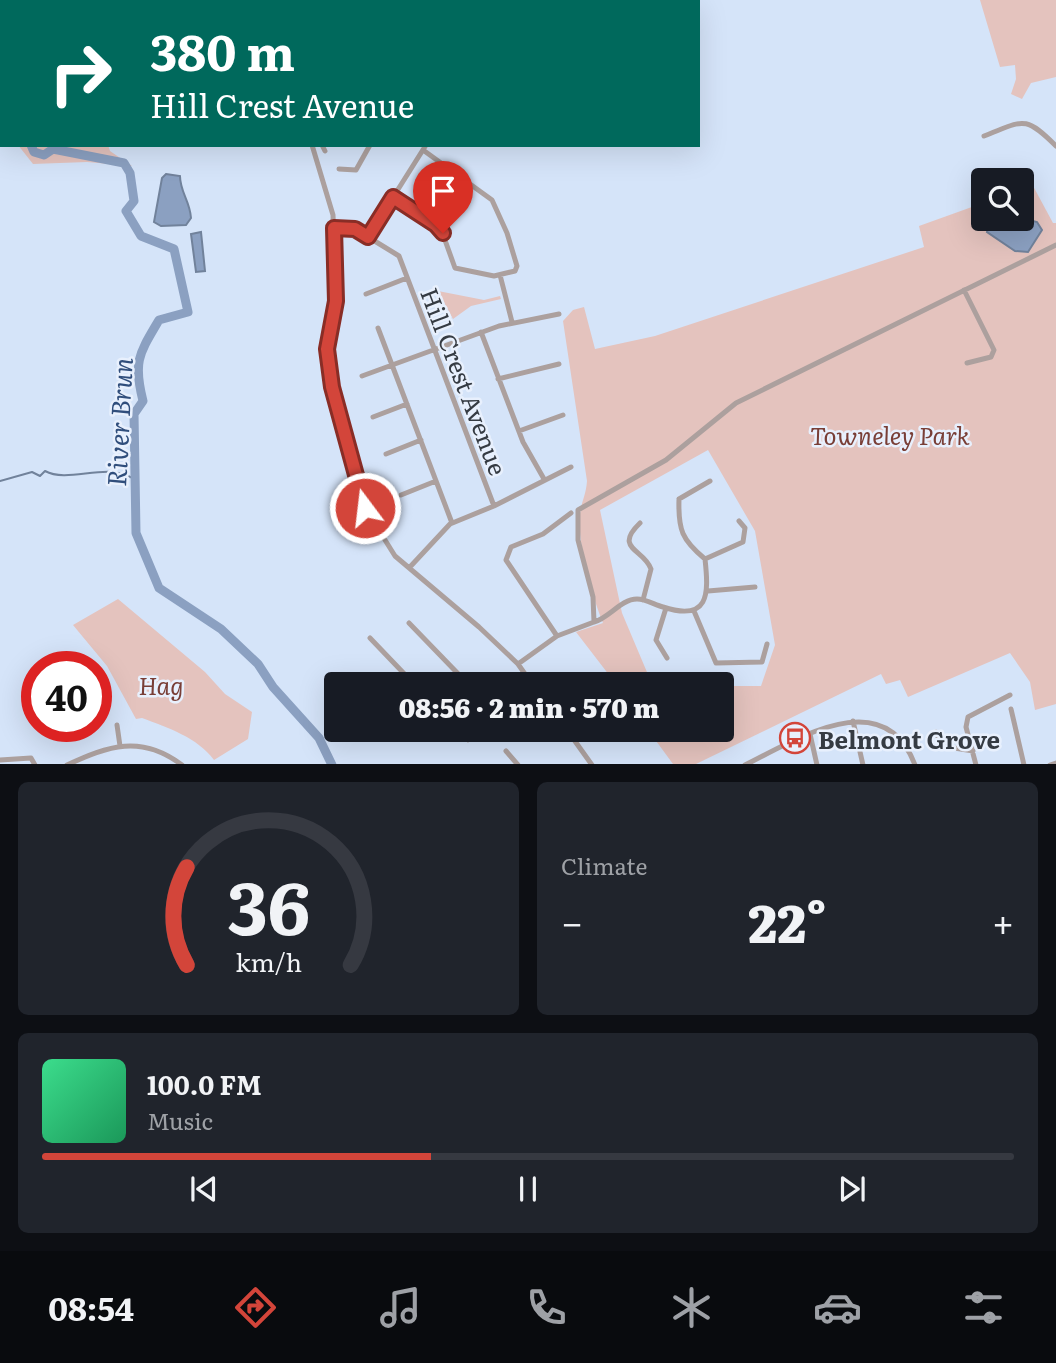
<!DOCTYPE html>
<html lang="en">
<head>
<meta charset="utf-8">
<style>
	body { margin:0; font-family:Literata,serif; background:#20242c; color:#f1f3f6; height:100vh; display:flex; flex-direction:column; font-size:26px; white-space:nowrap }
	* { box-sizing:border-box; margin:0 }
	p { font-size:23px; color:#9ea1a6 }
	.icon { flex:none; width:38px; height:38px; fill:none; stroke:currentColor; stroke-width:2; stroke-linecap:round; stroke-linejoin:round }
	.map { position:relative; height:764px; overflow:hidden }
	.panel { display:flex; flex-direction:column; gap:18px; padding:18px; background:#0d0f14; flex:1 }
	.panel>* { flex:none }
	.top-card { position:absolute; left:0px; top:0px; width:700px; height:147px; box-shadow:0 7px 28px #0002; background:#00695c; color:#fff; overflow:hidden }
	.fabs { position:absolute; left:971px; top:168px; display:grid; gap:14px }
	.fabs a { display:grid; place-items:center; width:63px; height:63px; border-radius:7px; background:#171b24; box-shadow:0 7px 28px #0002; font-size:35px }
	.speed { position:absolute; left:21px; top:651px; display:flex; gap:14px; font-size:35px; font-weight:700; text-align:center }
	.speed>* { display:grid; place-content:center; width:91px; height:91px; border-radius:50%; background:#171b24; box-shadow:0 7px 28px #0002; line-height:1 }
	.speed .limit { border:10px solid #d22; background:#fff; color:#111 }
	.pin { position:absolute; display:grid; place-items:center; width:60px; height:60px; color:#fff; margin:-72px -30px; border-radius:50% 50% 50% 0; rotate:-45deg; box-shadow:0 0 7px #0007 }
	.pin .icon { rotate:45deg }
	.me { position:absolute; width:77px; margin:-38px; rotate:345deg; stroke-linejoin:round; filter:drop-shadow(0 0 5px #0008) }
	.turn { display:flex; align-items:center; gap:24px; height:147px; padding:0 35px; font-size:32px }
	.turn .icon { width:91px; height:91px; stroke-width:2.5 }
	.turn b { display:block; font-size:49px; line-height:60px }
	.big { font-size:52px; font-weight:800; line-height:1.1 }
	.panel .tile { flex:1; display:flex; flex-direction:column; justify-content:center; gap:10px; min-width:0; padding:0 24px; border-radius:10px; background:#20242c }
	.panel .dial { align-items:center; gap:0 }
	.dial svg { height:182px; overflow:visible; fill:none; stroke:#363941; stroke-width:7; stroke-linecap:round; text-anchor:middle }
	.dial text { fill:#f1f3f6; stroke:none }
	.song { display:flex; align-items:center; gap:21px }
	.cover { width:84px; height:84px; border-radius:10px; background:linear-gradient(135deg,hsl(150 70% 55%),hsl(150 70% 35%)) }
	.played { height:7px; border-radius:4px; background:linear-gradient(90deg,#d3453a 40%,#363941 40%) }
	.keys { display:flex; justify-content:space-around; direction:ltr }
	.heat { display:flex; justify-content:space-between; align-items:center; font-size:38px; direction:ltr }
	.panel .tiles { flex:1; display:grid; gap:18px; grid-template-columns:1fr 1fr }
	.tile:last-child { grid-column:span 2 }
	.trip { position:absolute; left:324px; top:672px; width:410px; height:70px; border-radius:7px; background:#171b24; box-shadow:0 7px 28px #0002; font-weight:800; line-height:70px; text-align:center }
	.menu { display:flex; height:112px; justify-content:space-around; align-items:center; background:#090b0e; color:#9ea1a6 }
	.menu .icon { width:49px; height:49px }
	.menu .on { color:#d3453a }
	.menu b { font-size:32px; color:#f1f3f6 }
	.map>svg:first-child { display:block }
</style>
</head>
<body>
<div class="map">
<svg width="1056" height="765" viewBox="0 0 1056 765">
	<rect width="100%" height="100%" fill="#d5e4f9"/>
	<path fill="#e4c3be" d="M980,0H1056V77L1031,83L1022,99L1011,94L1016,79L1015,65L1000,67Z
		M18,145H108L110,151L132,166L87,162L33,164Z
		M1032,184L1053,223H1056V704L1035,710L1030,682L1010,653L908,697L900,680L886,684L881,674L696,764H673L648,730H721V686H761L775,645L755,531L708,450L600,510L622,613L652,684H616L576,632L603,623C592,595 577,544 580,514C581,503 586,495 587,481L563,321L573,310L584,307L595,349L655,336L924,247L919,226L983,203L984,219H1022V188Z
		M438,291L484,300L500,296L501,299L471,306L453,319Z
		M118,599L205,672L225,694L252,712L248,739L214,760C197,737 168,728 142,718L136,719L107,666L73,625Z"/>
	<path fill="#8ba0c1" stroke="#71829b" stroke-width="2" d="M166,174L180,176C180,192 190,201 191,218L186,225L161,226L154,222L162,178Z
		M1022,218L1037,222L1042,230L1028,252L1015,251L987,232L990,222Z
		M201,232L205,271L196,272L191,234Z"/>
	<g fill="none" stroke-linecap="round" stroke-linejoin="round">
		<path stroke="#71829b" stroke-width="2" d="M0,481L32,472L40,476L45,471C69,484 108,461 134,479"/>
		<path stroke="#8ba0c1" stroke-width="9" d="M0,90H2
			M31,145L34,152L44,155L53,149L124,163L130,173L134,201L126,211L141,236L174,249L188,312L159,320C139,354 133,361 143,401L134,414L136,533L159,588L221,629L258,664L273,687L319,738L332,765"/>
		<path stroke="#aca09e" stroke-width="5" d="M92,0V2
			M254,0L255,2
			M326,0V2
			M401,0L402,2
			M445,0V2
			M308,2L316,0
			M0,130H2
			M984,136C1023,121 1024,114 1056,146
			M312,145L333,215L336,301L327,349L332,387L365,508L395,556L479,627L518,664L532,684
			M322,145L325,151
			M339,169L356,170L370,145
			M393,197L441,229L455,268L494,276L515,271L517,266L507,233L492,200L423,150
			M334,228L355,229L399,256L494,506
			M368,237L426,145
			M500,275L512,322
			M964,290L994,350L991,357L967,363
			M366,294L407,278
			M378,328L452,523
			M481,332L523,442L544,479
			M362,376L499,326L559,314
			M498,379L559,364
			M373,417L407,404
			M519,431L563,415
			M386,454L421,440
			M401,495L436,481
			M679,499L710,481
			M640,523C613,549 644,549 651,569L643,600
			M705,559L743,542L745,528L739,521
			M409,568L450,524L494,506L571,467
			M708,591L755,587
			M666,608L656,640L667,658
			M694,611L716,663L762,662L767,644
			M594,622C609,618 621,599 637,599C646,599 655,605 663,607C709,622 709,595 705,559C682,540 678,530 679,499
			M409,623L468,684
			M557,636L506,560L511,547L543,534L571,513
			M370,638L414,684
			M518,664L557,636L594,622L593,597L578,540V510L666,460L736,403L1056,245
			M1011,709L1024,765
			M853,721L863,765
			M117,725L120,746
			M457,730L468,740L484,730
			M567,730L592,765
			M936,732L942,746L973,751
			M810,734L817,765
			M506,751L518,765
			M0,760L31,758L35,765
			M67,765C108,746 141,734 182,765
			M745,765C796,740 884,682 915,765
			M976,765L966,727L968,717L1010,695
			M1050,765L1056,763"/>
	</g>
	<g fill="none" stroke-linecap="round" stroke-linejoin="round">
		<g stroke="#892d26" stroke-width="18">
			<path id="route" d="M365,508L332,387L327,349L336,301L334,228L355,229L368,237L393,197L436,225L443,233"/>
		</g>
		<use href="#route" stroke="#d3453a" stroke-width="12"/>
	</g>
	<defs>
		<g id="bus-ring" transform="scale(1.575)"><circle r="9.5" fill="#e8f0fd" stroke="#d3453a" stroke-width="1.5"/><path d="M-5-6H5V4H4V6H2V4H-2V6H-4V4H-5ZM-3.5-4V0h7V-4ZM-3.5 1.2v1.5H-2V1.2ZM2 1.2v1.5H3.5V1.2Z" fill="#d3453a"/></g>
	</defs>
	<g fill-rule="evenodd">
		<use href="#bus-ring" x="795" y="738"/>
	</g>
	<g text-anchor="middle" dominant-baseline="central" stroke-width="5" stroke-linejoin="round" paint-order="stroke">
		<g font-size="24" fill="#353b43" stroke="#e8f0fd">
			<text transform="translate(465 381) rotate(69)">Hill Crest Avenue</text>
		</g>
		<g font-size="24" font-style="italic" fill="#793e36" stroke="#e8f0fd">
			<text x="890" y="434">Towneley Park</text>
			<text x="161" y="684">Hag</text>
		</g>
		<g font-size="24" font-weight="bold" fill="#353b43" stroke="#e8f0fd" text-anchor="start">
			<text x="818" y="738">Belmont Grove</text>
		</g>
		<g font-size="26" font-style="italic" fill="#304e7c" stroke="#e8f0fd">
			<text transform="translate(118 422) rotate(-87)">River Brun</text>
		</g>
	</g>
</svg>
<div class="fabs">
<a><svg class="icon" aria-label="search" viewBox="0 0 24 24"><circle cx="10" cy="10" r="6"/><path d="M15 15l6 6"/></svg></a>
</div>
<div class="speed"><div class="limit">40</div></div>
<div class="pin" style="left:443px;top:233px;background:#d93025"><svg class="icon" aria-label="arrive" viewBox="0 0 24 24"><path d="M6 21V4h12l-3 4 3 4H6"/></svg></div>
<svg class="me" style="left:365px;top:508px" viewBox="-20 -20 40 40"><circle r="17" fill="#d3453a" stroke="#fff" stroke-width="3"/><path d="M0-11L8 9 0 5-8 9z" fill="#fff"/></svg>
<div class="trip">08:56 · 2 min · 570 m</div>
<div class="top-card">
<div class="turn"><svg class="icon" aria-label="right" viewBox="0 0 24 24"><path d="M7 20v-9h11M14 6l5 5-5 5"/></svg><div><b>380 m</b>Hill Crest Avenue</div></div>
</div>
</div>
<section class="panel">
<div class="tiles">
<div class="tile dial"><svg viewBox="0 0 100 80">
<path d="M14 69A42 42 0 1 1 86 69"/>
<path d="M14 69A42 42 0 0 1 14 26" stroke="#d3453a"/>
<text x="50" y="56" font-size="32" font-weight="700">36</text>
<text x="50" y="72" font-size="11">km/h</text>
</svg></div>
<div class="tile"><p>Climate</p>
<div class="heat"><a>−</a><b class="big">22°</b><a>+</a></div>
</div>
<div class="tile">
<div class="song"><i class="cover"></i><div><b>100.0 FM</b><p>Music</p></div></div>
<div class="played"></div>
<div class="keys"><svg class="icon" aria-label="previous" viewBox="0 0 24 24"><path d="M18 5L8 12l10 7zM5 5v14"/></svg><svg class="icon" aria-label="pause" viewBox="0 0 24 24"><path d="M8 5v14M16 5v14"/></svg><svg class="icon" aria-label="next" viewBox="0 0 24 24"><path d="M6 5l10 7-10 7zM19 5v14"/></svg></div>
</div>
</div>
</section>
<nav class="menu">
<b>08:54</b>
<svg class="icon on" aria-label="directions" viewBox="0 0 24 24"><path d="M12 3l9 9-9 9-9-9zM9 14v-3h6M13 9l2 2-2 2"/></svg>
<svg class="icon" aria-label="music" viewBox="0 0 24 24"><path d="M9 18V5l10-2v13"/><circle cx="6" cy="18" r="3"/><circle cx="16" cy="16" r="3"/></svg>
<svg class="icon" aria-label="phone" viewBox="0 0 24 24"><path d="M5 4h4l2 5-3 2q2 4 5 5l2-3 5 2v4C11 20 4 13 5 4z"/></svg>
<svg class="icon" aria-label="climate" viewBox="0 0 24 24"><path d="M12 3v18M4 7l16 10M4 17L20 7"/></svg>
<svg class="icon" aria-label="car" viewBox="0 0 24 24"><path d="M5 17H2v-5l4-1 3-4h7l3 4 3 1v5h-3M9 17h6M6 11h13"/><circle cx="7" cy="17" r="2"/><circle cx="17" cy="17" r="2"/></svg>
<svg class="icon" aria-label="filters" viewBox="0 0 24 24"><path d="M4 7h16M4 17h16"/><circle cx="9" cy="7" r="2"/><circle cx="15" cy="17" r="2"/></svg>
</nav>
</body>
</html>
